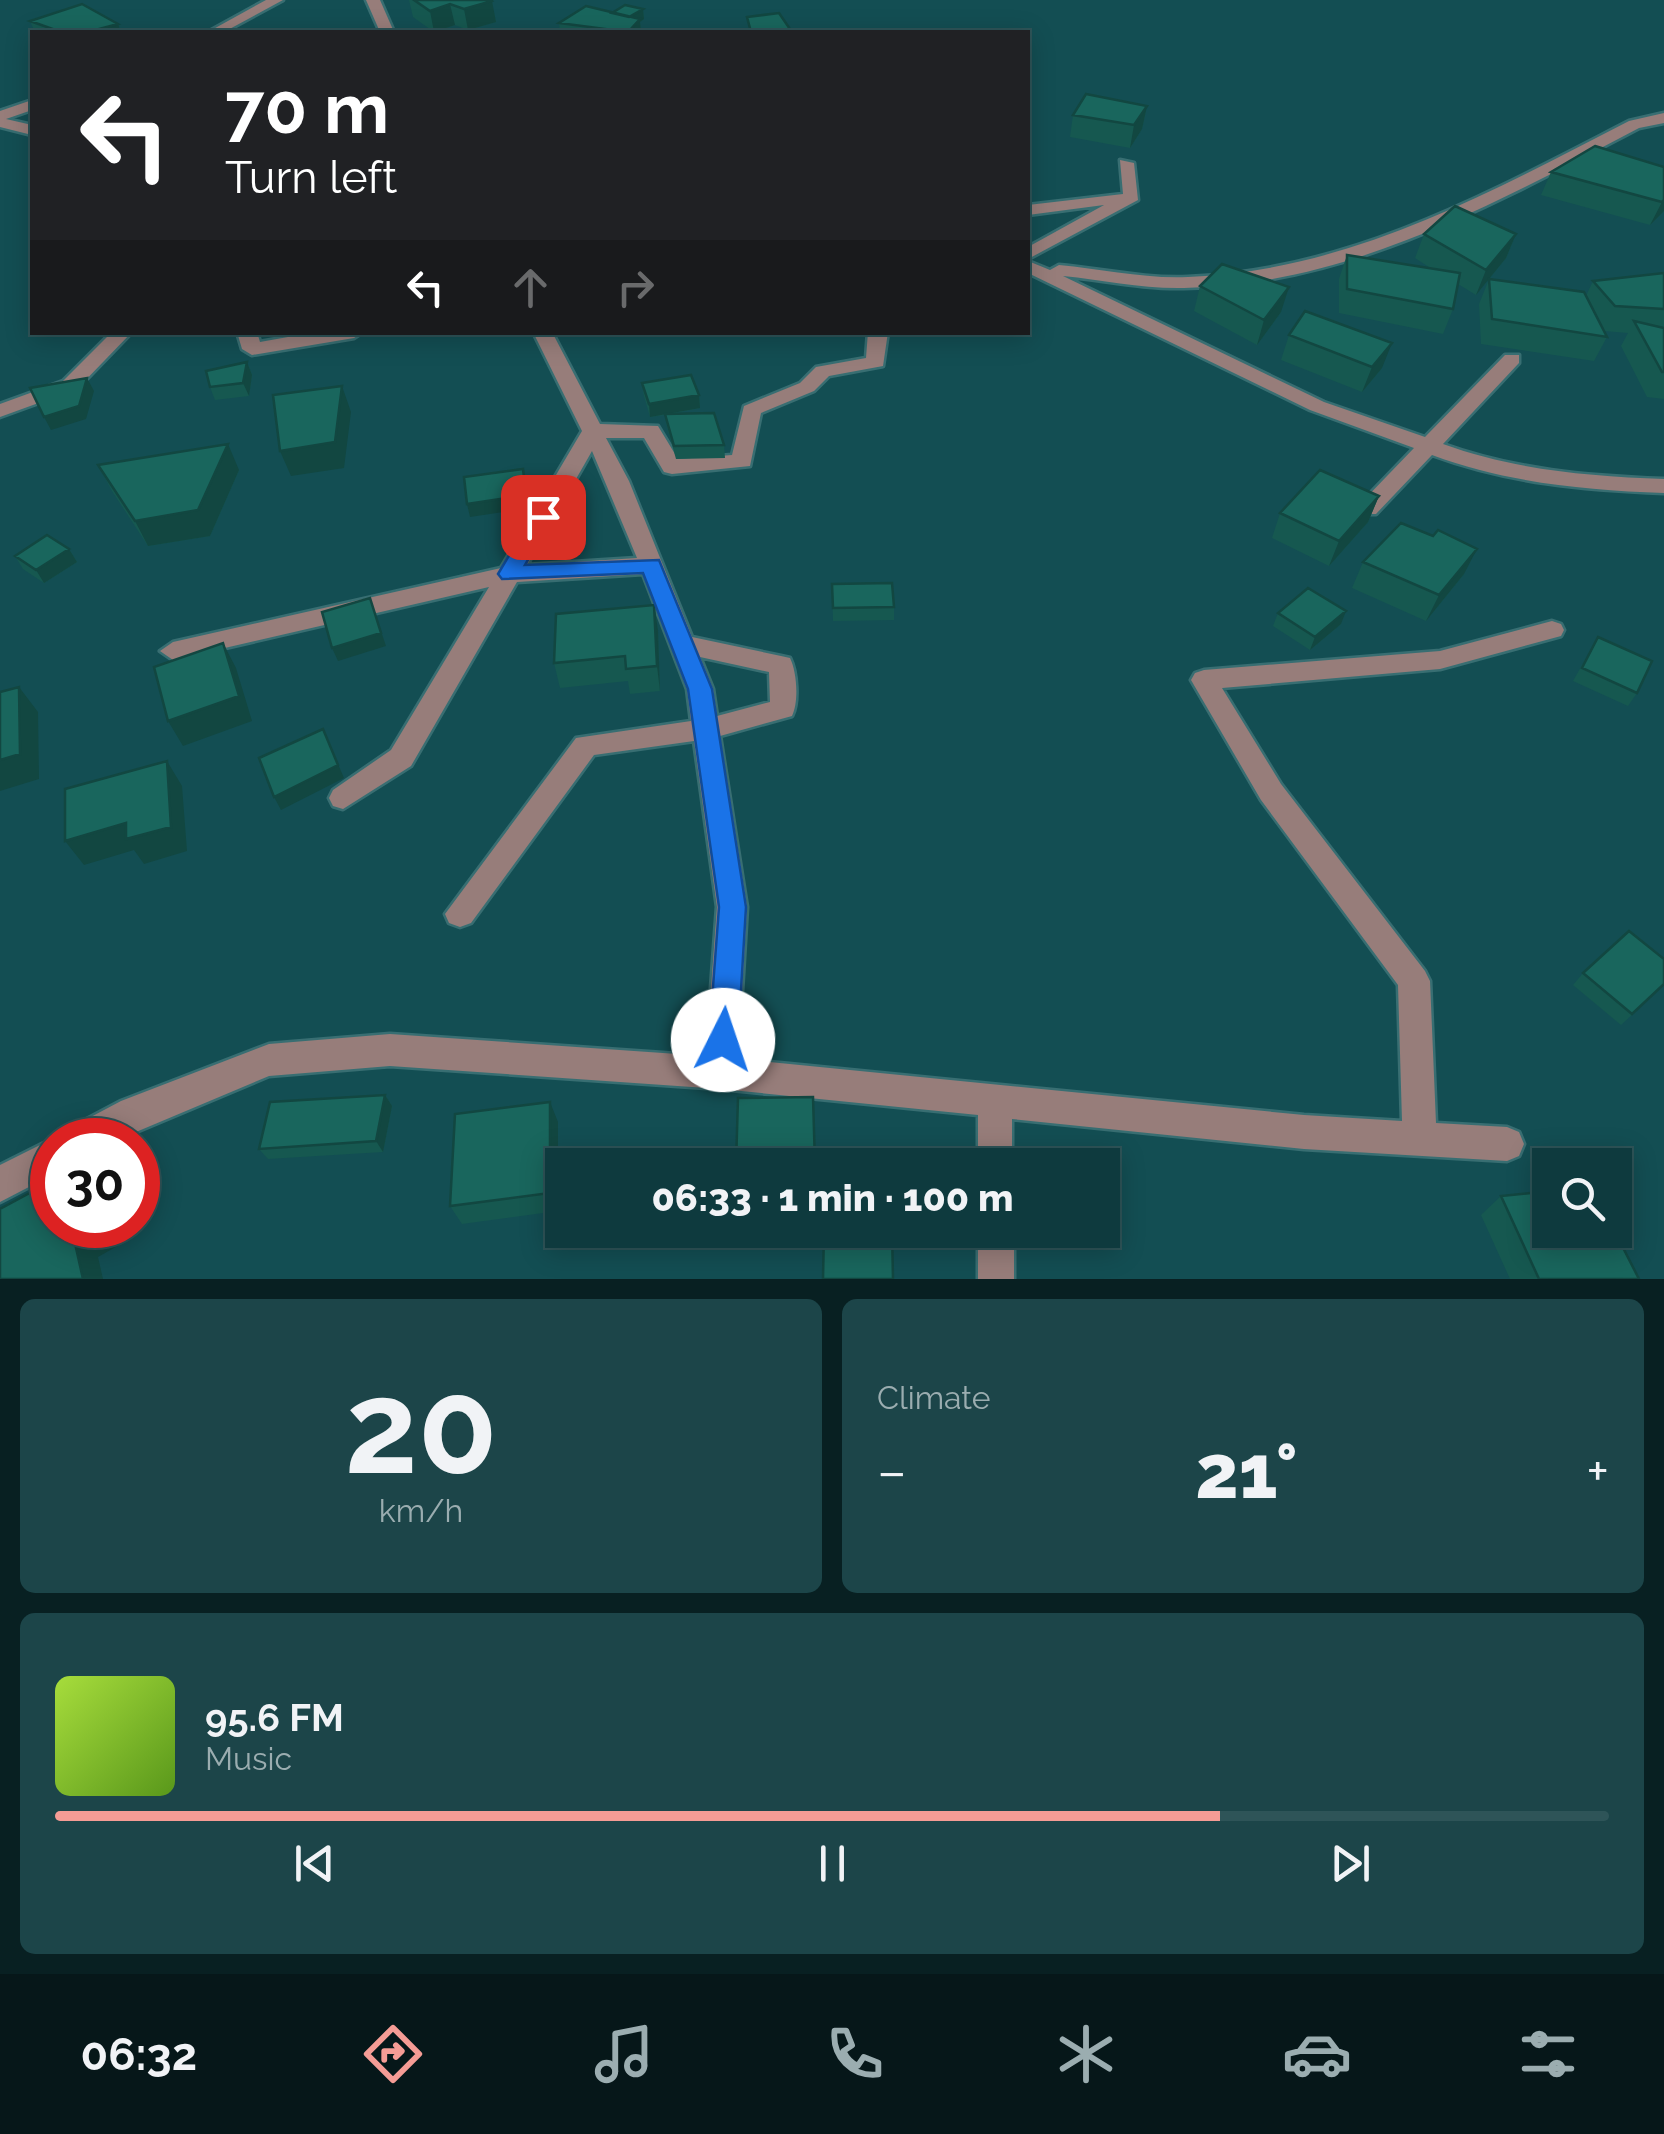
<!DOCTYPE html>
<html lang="en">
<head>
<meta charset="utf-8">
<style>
	body { margin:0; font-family:Raleway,sans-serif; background:#1c4549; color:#f1f3f6; height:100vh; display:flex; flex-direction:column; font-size:38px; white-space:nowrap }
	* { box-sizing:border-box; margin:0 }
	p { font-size:32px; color:#9badb0 }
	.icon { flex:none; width:55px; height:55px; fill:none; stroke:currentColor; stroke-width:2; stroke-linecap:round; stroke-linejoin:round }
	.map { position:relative; height:1279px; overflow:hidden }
	.side { display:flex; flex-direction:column; gap:20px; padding:20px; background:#082022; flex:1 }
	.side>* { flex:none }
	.banner { position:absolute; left:30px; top:30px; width:1000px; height:305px; border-radius:0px; box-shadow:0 5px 25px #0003,0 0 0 2px #2e5458; background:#202124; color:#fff; overflow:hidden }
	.tools { position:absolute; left:1532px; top:1148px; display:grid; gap:20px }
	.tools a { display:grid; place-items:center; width:100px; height:100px; border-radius:0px; background:#0e3a3e; box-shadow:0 5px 25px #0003,0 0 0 2px #2e5458; font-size:50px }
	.speed { position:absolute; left:30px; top:1118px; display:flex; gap:20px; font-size:50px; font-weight:700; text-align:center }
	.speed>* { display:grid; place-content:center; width:130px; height:130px; border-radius:50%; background:#0e3a3e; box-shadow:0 5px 25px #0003,0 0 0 2px #2e5458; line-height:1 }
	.speed .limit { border:15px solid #d22; background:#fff; color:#111 }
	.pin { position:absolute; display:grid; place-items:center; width:85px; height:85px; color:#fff; margin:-42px; border-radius:20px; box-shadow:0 5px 15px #0006 }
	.me { position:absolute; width:110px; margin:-55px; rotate:4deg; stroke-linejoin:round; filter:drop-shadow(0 0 8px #0008) }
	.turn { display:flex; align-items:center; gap:35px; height:210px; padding:0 30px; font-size:45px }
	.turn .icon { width:130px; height:130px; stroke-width:2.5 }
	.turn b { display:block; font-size:70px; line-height:85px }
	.lanes { display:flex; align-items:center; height:95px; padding:0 30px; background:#0003; justify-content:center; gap:50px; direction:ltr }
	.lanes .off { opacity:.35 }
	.big { font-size:75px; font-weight:800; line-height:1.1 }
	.side .tile { flex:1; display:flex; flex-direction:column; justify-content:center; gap:15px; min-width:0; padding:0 35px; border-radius:15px; background:#1c4549 }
	.side .dial { align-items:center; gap:0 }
	.dial b { font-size:130px; line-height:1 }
	.song { display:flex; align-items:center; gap:30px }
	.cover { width:120px; height:120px; border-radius:15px; background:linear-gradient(135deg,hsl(80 70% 55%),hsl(90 70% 35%)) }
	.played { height:10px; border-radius:5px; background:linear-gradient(90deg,#f59c95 75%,#2e5458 75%) }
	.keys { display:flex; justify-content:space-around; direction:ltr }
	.heat { display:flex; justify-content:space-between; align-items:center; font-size:55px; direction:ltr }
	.side .tiles { flex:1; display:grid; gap:20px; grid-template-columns:1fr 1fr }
	.tile:last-child { grid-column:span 2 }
	.trip { position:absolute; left:545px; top:1148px; width:575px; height:100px; border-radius:0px; background:#0e3a3e; box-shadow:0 5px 25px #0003,0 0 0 2px #2e5458; font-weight:800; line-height:100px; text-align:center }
	.dock { display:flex; height:160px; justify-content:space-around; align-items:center; background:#061719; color:#9badb0 }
	.dock .icon { width:70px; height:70px }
	.dock .selected { color:#f59c95 }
	.dock b { font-size:45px; color:#f1f3f6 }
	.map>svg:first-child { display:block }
</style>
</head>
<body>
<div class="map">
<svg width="1664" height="1279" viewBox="0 0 1664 1279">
	<rect width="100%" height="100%" fill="#134e53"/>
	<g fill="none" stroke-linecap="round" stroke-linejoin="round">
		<g stroke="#386e72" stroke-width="5">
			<path id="minor" d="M266,0H283L224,32H208Z
				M366,0H380L394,32H380Z
				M32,100V110L6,119L32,125V135L0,127V111Z
				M1664,113V123L1639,128C1496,203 1349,285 1184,288C1143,289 1103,280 1063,276L1324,402L1425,437L1505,355H1519V363L1443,444C1515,470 1587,476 1664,479V493C1584,490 1508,483 1432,455L1376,514H1360L1357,509L1360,504L1414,448L1310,410L1028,273V261L1050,270L1059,265C1102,269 1145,279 1188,277C1349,271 1489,193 1629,121Z
				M1120,160L1134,163L1138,200L1028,259V247L1104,205L1028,215V205L1123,194Z
				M112,332H132L77,389L0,417V404L63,381Z
				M237,332H257L260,342L316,332H363L354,338L252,355L242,349Z
				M533,332H552L600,424L658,426L678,459L732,455L744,406L800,383L816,367L866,358L868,332H888L883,366L829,376L814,391L761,413L750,466L672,474L664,472L644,438H606L629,481L692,637L781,656L790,658C797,672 799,702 792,716L720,736L747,907L738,1059L1304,1115L1402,1121L1398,985L1261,800L1191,680L1195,673L1204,670L1440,651L1552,621L1561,624L1564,630L1561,636L1440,669L1222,688L1281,784L1425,971L1430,981L1436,1123L1507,1127L1519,1132L1524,1144L1519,1156L1507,1161L1304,1149L1012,1119V1165H978V1115L721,1089L390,1066L269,1076L117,1140H65L70,1128L121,1101L269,1044L390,1034L706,1056L717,907L694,741L594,755L471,923L460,927L449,923L445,914L576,738L691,721L687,689L643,574L517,582L411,766L343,809L333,806L329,798L333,790L391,750L489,587L173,660L160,651L173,642L501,568L582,431ZM592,451L637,558L527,565ZM700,657L769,672L770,702L717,716L713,689Z
				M52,1139V1175L0,1202V1165Z
				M978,1230H1014V1279H978Z"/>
		</g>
		<use href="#minor" fill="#977d7a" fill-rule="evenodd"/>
	</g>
	<path fill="#165850" d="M409,0H491L496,22L468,30L455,25L434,32L413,17Z
		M643,9L644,19L640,22L641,32H560L559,23L612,13Z
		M30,21L118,24L121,32H35Z
		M1147,106L1142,129L1130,148L1070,137L1073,115Z
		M1664,167V211L1650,225L1541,195L1551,172Z
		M1424,234H1516L1506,258L1476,295L1458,284L1453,309L1443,334L1339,313V279L1347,255L1432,269L1415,258Z
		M1664,273V399L1647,397L1621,346L1628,333L1604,331L1607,337L1594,361L1481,344L1479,304L1489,279L1586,296L1593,281Z
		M1200,286L1281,312L1257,345L1194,311Z
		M1289,335L1382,368L1362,392L1281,360Z
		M247,362L252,375L249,396L215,400L210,387Z
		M642,383L699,395L700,408L670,414L724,445L725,458L676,459L667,427L665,415L650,417L644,396Z
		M98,465L239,470L210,536L148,546L112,491Z
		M1379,496L1368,522L1329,566L1272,538L1280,513Z
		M69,549L77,562L44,583L23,569L15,556Z
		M1363,562L1464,574L1426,621L1352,588Z
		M832,584L894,607V620L833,621Z
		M654,605L658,630L660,691L630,694L628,681L560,688L554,663Z
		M1278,613L1341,624L1310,650L1273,626Z
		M1598,637L1637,693L1628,706L1573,681Z
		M1583,973L1664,985L1621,1025L1573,985Z
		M385,1095L392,1106L383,1152L268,1159L259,1149Z
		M558,1122V1211L462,1224L450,1206Z
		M1501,1196L1639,1279H1510L1481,1215Z"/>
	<path fill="#124741" d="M492,1L496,22L468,30L464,9Z
		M450,4L455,25L434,32L430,11Z
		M643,9L644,19L640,22L641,32H628L621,22Z
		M118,24L121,32H88Z
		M1147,106L1142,129L1130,148L1134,125Z
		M1664,200V211L1650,225L1662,202Z
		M1516,234L1506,258L1476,295L1486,270Z
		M1289,287L1281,312L1257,345L1264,320Z
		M1392,343L1382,368L1362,392L1372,367Z
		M247,362L252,375L249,396L243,383Z
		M87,378L94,391L86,419L51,430L44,417Z
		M342,386L351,412L344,468L291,476L280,451Z
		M699,395L700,408L650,417L649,404Z
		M228,444L239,470L210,536L148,546L135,521Z
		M523,469L529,508L470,517L467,504Z
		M1379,496L1368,522L1329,566L1339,541Z
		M69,549L77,562L44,583L36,570Z
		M1477,549L1464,574L1426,621L1439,595Z
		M370,598L386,646L338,661L332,648Z
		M654,605L658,630L660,691L657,666Z
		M1346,611L1341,624L1310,650L1315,637Z
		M223,643L236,668L252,721L183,746L168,721Z
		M19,687L38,712L39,779L0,791V760Z
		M323,729L344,778L281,810L274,797Z
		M167,761L182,786L187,851L144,864L134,850L84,865L65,841Z
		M385,1095L392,1106L383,1152L376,1141Z
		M550,1102L558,1122V1211L550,1193Z
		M99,1225H124L128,1240L98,1257L103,1279H83L74,1239Z"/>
	<path fill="#19665d" stroke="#124741" stroke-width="2.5" d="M414,0H491L492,1L464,9L450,4L430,11Z
		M82,4L118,24L88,32H61L30,21Z
		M625,5L643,9L629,17L612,13Z
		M586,6L640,19L628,32L559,23Z
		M779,13L792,32H751L747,17Z
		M1086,94L1147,106L1134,125L1073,115Z
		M1595,146L1664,167V200L1662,202L1551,172Z
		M1455,206L1516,234L1486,270L1424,234Z
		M1347,255L1460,273L1453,309L1347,289Z
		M1222,264L1289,287L1264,320L1200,286Z
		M1664,273V309L1615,306L1593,281Z
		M1489,279L1584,292L1607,337L1492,319Z
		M1305,311L1392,343L1372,367L1289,335Z
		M1634,321L1664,328V372H1662Z
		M247,362L243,383L210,387L206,371Z
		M691,375L699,395L649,404L642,383Z
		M87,378L79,406L44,417L30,388Z
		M342,386L335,442L280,451L273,395Z
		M714,413L724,445L674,446L665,414Z
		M228,444L198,510L135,521L98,465Z
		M523,469L526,495L467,504L464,477Z
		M1320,470L1379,496L1339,541L1280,513Z
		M1401,523L1433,536L1438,530L1477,549L1439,595L1363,562Z
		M47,535L69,549L36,570L15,556Z
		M892,583L894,607L833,608L832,584Z
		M1308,588L1346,611L1315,637L1278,613Z
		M370,598L381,633L332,648L322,612Z
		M654,605L657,666L626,669L625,656L554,663L556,614Z
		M1598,637L1652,661L1637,693L1582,668Z
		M223,643L239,696L168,721L154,667Z
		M19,687L20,754L0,760V692Z
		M323,729L338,765L274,797L259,758Z
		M167,761L171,827L126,839V823L65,841V789Z
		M1629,931L1664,959V984L1632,1014L1583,973Z
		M385,1095L376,1141L259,1149L270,1102Z
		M813,1097L815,1165H736L738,1098Z
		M550,1102V1193L450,1206L455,1114Z
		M52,1181V1225H99L74,1239L83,1279H0V1209Z
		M1550,1191V1230H1614L1639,1279H1539L1501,1196Z
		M824,1230H892L893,1279H823Z"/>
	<path fill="#1a73e8" stroke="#114b97" stroke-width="2.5" d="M543,510L553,517L525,565L659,560L712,689L746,907L738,1040L734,1050L723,1054L713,1050L709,1040L719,907L688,689L643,573L502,579L498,574L535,512Z"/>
</svg>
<div class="tools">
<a><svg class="icon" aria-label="search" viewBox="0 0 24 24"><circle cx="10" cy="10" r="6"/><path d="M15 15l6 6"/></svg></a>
</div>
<div class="speed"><div class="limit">30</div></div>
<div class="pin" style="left:543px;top:517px;background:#d93025"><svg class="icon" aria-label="arrive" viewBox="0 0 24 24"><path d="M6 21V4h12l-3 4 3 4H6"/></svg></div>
<svg class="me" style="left:723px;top:1040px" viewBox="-20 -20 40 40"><circle r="19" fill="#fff"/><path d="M0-13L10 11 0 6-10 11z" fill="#1a73e8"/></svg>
<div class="trip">06:33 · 1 min · 100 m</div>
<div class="banner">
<div class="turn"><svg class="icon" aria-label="left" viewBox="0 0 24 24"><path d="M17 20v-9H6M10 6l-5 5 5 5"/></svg><div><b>70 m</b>Turn left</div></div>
<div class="lanes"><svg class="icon" aria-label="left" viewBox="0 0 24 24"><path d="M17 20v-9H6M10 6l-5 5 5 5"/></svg><svg class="icon off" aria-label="ahead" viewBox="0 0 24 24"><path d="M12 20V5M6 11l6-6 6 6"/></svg><svg class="icon off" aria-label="right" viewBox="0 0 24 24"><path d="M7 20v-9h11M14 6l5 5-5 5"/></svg></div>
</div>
</div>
<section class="side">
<div class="tiles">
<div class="tile dial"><b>20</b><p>km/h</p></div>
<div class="tile"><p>Climate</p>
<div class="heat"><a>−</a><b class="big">21°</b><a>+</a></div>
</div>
<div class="tile">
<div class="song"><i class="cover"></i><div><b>95.6 FM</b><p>Music</p></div></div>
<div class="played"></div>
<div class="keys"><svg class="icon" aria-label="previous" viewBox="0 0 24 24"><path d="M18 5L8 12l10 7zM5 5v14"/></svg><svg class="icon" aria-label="pause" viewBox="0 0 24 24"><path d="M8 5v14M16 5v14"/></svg><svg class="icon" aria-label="next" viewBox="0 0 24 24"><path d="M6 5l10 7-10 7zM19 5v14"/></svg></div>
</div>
</div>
</section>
<nav class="dock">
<b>06:32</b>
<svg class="icon selected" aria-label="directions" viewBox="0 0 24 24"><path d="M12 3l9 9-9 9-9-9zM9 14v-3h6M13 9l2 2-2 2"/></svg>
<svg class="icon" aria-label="music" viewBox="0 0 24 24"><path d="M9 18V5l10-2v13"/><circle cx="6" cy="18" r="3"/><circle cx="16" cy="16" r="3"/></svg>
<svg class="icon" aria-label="phone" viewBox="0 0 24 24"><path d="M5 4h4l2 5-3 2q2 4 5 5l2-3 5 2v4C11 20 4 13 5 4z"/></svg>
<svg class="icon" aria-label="climate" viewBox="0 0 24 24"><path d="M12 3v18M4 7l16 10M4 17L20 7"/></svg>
<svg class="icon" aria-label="car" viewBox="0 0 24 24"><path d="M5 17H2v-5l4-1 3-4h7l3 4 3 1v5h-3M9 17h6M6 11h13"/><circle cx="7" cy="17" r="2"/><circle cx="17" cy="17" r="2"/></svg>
<svg class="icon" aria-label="filters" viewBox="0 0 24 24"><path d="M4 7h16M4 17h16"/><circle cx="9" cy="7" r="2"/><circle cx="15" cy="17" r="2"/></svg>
</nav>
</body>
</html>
